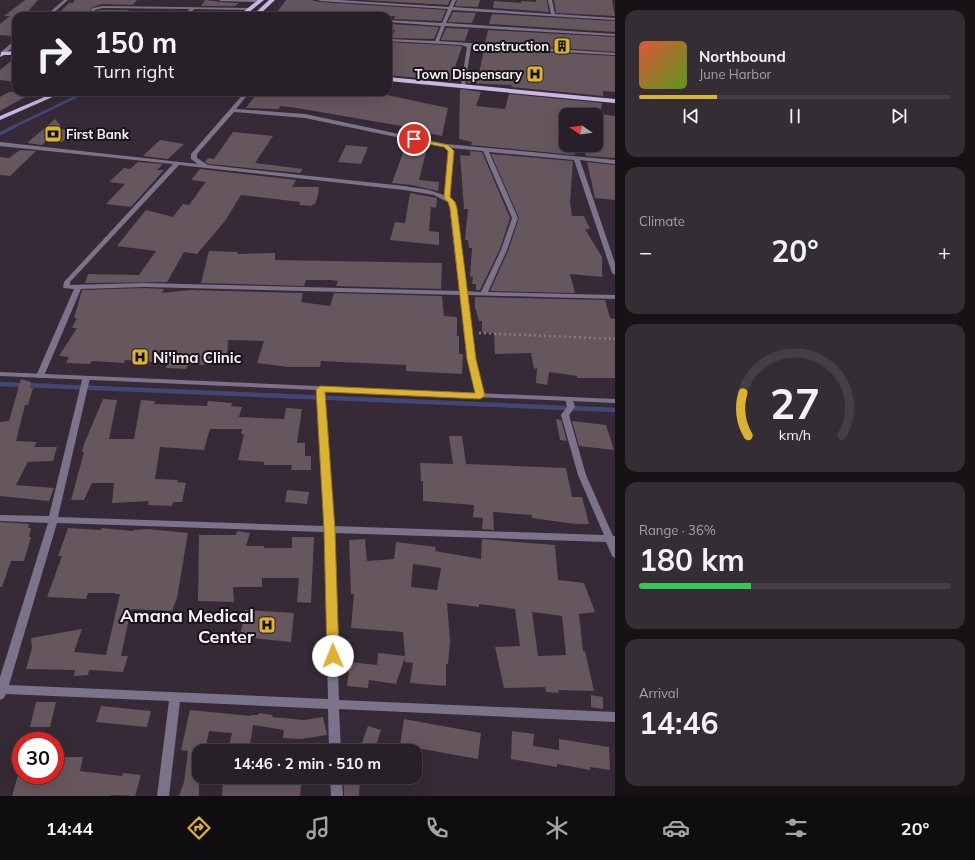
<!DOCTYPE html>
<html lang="en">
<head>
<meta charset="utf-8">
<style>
	body { margin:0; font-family:Mulish,sans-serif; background:#342d34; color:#f1f3f6; height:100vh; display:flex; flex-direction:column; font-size:15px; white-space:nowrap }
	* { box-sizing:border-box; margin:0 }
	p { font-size:13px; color:#a5a3a8 }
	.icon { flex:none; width:22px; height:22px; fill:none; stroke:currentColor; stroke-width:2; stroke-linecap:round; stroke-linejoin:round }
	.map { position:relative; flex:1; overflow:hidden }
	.panel { display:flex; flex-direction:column; gap:10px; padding:10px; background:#161216; width:360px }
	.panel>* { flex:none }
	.hud { position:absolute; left:12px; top:12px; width:380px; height:84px; border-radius:12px; box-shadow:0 4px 16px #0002,0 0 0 1px #443e45; background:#282028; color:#f1f3f6; overflow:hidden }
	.needle { width:26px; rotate:283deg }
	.tools { position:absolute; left:559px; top:108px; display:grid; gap:8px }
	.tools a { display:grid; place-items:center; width:44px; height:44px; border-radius:8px; background:#282028; box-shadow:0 4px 16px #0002,0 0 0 1px #443e45; font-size:20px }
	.speed { position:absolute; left:12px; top:732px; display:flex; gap:8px; font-size:20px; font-weight:700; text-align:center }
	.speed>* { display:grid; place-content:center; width:52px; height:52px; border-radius:50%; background:#282028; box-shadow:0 4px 16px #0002,0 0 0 1px #443e45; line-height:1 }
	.speed .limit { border:6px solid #d22; background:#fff; color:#111 }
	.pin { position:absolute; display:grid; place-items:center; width:34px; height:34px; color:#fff; margin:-17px; border:2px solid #fff; border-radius:50%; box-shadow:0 1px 4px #0007 }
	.me { position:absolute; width:44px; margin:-22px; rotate:359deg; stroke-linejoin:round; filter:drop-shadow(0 0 3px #0008) }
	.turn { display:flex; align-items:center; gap:14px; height:84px; padding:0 16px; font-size:18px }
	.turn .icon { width:52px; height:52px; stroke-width:2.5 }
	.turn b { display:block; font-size:28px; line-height:34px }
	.big { font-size:30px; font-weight:700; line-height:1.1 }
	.panel .widget { flex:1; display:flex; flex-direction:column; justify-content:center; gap:6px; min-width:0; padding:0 14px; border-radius:12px; background:#342d34 }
	.panel .dial { align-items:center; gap:0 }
	.dial svg { height:104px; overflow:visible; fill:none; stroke:#443e45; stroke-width:7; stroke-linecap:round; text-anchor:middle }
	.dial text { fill:#f1f3f6; stroke:none }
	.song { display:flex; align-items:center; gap:12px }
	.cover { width:48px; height:48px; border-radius:6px; background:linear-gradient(135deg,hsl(10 70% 55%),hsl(90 70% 35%)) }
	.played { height:4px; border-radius:2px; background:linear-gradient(90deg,#dcb233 25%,#443e45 25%) }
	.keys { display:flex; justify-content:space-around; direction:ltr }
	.heat { display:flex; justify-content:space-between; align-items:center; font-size:22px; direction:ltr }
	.charge { height:6px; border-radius:3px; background:linear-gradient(90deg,#34c759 36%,#443e45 0) }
	.trip { position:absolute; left:192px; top:744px; width:230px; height:40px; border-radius:12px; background:#282028; box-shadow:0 4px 16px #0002,0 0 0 1px #443e45; font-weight:700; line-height:40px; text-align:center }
	.dock { display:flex; height:64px; justify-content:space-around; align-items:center; background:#100d10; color:#a5a3a8 }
	.dock .icon { width:28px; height:28px }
	.dock .selected { color:#dcb233 }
	.dock b { font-size:18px; color:#f1f3f6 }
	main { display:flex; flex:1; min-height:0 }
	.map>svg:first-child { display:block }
</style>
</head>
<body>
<main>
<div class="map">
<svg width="615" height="796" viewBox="0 0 615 796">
	<rect width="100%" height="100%" fill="#352a35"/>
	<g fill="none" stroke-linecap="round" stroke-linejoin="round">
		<path stroke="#424775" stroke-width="2.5" d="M13,127L86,92"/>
		<path stroke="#424775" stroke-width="3.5" d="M0,134L15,126"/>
		<path stroke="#424775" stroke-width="4.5" d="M0,384L615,410"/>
	</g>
	<path fill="#66565d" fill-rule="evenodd" d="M25,0H38L24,16H16V33L12,36L0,35V24L10,16H4Z
		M75,0H137L133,5L102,4L93,7L85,16H56L69,3H73Z
		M205,0L221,2L239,3L235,6H201Z
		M286,0H310L320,2L446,10L441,21L394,19L395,16H312L309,14L277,12Z
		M363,0H450L448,5Z
		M457,0H480L478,7L455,6Z
		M536,0H547L549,12L493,8L494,1L521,3V1L536,2Z
		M554,0H612L615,16L556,13Z
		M102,10H129L124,16H92L96,11Z
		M197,11H228L218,16H193Z
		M453,12L476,13L472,23L448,22Z
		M492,14L615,21V32L489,24Z
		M391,24L439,27L434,39L391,38L395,30L388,29Z
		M446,28L469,29L465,41L441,40Z
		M488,30L615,37V52L485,43Z
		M388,42L461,46L462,47L450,81L388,75Z
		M484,49L615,56V92L603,91V96L511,87L512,85L467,83L468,73L479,74Z
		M16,57V82L0,80V70Z
		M460,89L481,92L476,106L505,109L509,94L602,103L600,114L615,116V158L586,156L583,145L596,146V115H566V145H576L575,155L471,145L472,142L459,139Z
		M9,92H34L0,111V97Z
		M258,92H342L367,96L373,92L448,108L442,136L412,130L413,128L297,108L281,106L278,109L246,108Z
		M55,119L61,126L58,129L74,130L62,142L46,141L42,145L27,143Z
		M233,132L273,136L255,163L303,169L300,173L209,164L205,162L208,158L214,159Z
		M160,140L184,144L168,159L143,156Z
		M346,145L368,147L361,164L338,162Z
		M20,150L36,151L10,176L0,175V157L9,158Z
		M404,150L426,152L419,180L439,182L438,191L411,185L392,183Z
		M470,151L482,152L510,218L500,249L480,290H476V284H472L473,277L470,276L472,248H469L468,240H465L468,209H464L460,155L470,156Z
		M491,154L573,161L570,203L572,216H584L590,229H585L602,257V277L570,274L575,293L490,291L508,251L519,218Z
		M138,162L163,164L157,170H164L131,207L106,204L125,184L109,182L124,168L130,169Z
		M587,162L615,165V200L595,198Z
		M200,169L296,180L292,187H319L318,195L315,204H313L312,206L299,205L300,202L241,195L225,221L197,254L184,252L167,282L85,283L88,274L139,275L156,251L117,246L146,210L173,217L183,204L189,205L206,182L191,180Z
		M410,193L437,198L436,208L431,207L429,231L439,232V245L390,240L395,222L405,223Z
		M209,251L238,252L237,254L275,253V260L442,263L441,289L336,286L338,281L330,280H306L304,286L201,283Z
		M144,288L164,289L162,293L190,290L303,293L301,302L330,306L334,293L442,296L444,316L457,317V336H459V354H463L462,374L406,371V365L321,361L320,367H288L257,363L264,341L228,340L227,364L188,365L186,369L166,368L168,363L125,360L124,363L92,361L90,364L66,363L69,357L59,356L77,328H72L77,318H74L82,290Z
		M475,297L605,300L610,318L615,319V378H577V376L549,372L547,385L536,383L537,368L534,369L531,353L495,354L494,333L482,332V321H479L475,307Z
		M21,379L31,382L30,388H33L28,405H25L16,441L37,442L34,447H57L53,461L28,462L16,485L54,488L49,501L0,496V422L9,421Z
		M103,399L117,400L109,439H134L141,400L155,401L154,404L207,406L208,401L232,403L231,406L242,407L239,417L284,419L286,408L302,409L297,443H305V456H311V470H291L292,465H264V462L238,460L244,434H241L242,429H210L204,450L160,447L155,479L178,480L177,482L186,483L182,502H173L172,506L148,505L149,501L112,503L114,483H92L84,500H71L84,452H82L84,444Z
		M556,419L561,420L567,441L560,440Z
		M572,421L606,425L614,450L579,446Z
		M449,436H462L466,464L566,468L572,497H582L589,524H575L532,518V515L493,512L494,530L482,529L483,518L473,517L474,505L423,501V481H421L420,463L453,464Z
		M287,490L309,492L307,504L285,502Z
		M0,522L29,524L28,528H31L29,537H31L24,561H11L2,587H0Z
		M68,528L101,530L102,528L133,531L134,530L148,529L188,533L177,598L172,611L131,609L121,656H128L123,672L89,670L88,675L74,676L75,670L26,669L32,648L31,638L82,629L74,652L106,655L120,594H115V593H88L86,599L47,597L62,556H58Z
		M237,531L250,533L246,546H264V548H292V537H314L311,603L297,602L299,578H262V587H233L234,602L198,601L199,535H236Z
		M365,539L367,561L394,559L396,542L436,547L435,551L481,559L482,539L555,545L558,580L584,583L595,612L579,614L583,651H585L594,691L558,690L559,693L546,692L545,687L504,688L495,647L520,646L515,609L479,604V607L447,603L450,641L448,664H446V686L410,683L413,663L405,662V657L396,684L369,680L368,688L347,686L350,662L377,665L378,653L405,656L403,632L351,628L354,594H351L349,540ZM413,564L441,568L437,590L411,587ZM532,612L562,616L566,655L538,656Z
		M245,610L294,613L291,642L240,637Z
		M591,695L603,697V709L591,707Z
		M36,702H56L50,727H30Z
		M101,706L151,711L147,727L96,722Z
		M190,710L251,716V715H258L259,713L273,715L272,717L304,720L323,717L327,735L301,739L283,738L284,730L253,725L249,751H228L232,733L209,731L205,751H199V796H179L184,782L188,751L181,750Z
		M404,719L481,733L478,759L400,745Z
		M368,726L381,730L374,751H359Z
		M512,731L534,734L533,746L559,750V739L609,747L610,770L590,767V770L557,764V767L511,759Z
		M59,757H83L80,771L122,776L123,773L141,775L135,796L111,795V796H12L18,775H55Z
		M223,777H302L300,796H222Z
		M344,777H360L359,796H344Z"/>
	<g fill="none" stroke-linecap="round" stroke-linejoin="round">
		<path stroke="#837a83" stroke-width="2.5" stroke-dasharray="2 3" stroke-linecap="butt" d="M479,333L615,339"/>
		<path fill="#7b7389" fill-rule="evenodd" d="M102,6L251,8L253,9L251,10L195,9L185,16H181L190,9L102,8L95,10L90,16H86L93,8Z"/>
		<path fill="#7b7389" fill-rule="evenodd" d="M64,0H68L50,16H45Z
			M219,0H261L262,1L260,2L221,1Z
			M318,0H339L449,7L452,0H456L453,7L551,14L548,0H552L555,14L615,18V20L452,10L446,23L615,34V36L445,26L439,41L615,53V55L471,47L465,86L463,87L461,86L467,47L461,45L388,41V39L435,41L441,26L388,22V20L442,23L448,9L320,1Z
			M258,12L309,15L311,16L257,14V12Z
			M14,41H16V44L5,54H1V52Z
			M245,92H250L236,109L305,114L446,144L615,160V164L580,160L615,263V275L612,273L574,160L489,152L518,218L507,250L488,292L615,295V299L467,295L475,359L484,396L480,398L476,396L467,359L460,295L144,287L81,289L44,376L43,378H37L36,376L74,289L64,288L63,287L64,282L173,164L0,146V142L198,164L191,159V154ZM234,112L305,118L444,147L448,151L444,195L429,190L404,186L208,165L197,158V154ZM451,148L483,151L512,218L501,250L481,292L466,291L455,202L450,197L454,151ZM179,165L404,190L434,195L449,203L459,291L144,283L70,285V282Z
			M83,376H89L90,378L58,517L324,526L316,389L320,387L324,389L333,526L604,535L578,475L561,415L567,407L565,399L566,397H572L575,407L569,415L586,475L613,536H615V558L612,556L606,542L334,533L339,700L615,712V722L339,709L341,751H329L328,709L180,702L169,796H157L169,701L6,694L4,698L0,700V677L48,523L0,521V515L49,516ZM57,523L324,532L328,699L9,685Z
			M330,777H342L343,796H331Z"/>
		<path fill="#7b7389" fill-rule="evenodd" d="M0,372L615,399V403L0,376Z"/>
		<path fill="#c8b7e5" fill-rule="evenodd" d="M258,0H264L244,16H238Z
			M269,0H275L258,16H252Z
			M16,51V55H4L0,57L1,52Z
			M388,77L615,99V103L388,81Z
			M56,92H64L0,120V116Z"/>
	</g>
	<path fill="#dcb233" stroke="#8f7421" d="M412,138L448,145L454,151L450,197L455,202L457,208L476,359L485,396L480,399L325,392L335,529L339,656L337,660L333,661L329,660L327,656L324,529L316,389L320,386L475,393L467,359L450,208L448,202L444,198L448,151L444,147L412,141Z"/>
	<defs>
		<g id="building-square" transform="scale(0.9)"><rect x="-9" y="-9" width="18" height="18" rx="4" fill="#dcb233" stroke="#191519"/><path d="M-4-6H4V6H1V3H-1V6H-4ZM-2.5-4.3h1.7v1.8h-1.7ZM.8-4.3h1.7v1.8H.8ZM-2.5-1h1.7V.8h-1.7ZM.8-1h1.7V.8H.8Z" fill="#111"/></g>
		<g id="hospital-square" transform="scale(0.9)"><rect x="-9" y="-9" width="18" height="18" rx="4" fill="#dcb233" stroke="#191519"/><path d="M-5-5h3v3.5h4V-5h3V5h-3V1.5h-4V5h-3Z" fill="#111"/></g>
		<g id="bank-square" transform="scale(0.9)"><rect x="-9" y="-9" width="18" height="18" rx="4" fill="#dcb233" stroke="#191519"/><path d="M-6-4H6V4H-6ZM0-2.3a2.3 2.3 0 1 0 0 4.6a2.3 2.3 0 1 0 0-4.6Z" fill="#111"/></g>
	</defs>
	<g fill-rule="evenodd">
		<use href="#building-square" x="562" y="46"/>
		<use href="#hospital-square" x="535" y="74"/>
		<use href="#bank-square" x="53" y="134"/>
		<use href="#hospital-square" x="140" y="357"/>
		<use href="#hospital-square" x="267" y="625"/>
	</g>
	<g text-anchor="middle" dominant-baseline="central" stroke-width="4" stroke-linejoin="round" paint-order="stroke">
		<g font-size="13" font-weight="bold" fill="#f9f2f9" stroke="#191519" text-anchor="end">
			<text x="549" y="46">construction</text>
			<text x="522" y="74">Town Dispensary</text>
			<text x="66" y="134" text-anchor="start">First Bank</text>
		</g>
		<g font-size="15" font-weight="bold" fill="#f9f2f9" stroke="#191519" text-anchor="start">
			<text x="153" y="357">Ni'ima Clinic</text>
		</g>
		<g font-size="18" font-weight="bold" fill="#f9f2f9" stroke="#191519" text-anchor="end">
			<text x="254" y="615">Amana Medical<tspan x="254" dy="21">Center</tspan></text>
		</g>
	</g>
</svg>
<div class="tools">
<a><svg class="needle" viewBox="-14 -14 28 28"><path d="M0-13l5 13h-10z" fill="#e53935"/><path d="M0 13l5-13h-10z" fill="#a5a3a8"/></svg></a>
</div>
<div class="speed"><div class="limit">30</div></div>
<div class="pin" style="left:414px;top:139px;background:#d93025"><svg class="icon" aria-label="arrive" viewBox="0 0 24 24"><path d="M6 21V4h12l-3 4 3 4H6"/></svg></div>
<svg class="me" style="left:333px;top:656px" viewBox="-20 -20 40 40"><circle r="19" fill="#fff"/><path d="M0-13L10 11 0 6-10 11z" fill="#dcb233"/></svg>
<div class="trip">14:46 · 2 min · 510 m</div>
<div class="hud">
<div class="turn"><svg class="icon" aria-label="right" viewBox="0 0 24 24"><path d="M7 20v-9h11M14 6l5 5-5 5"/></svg><div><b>150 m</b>Turn right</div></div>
</div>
</div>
<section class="panel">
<div class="widget">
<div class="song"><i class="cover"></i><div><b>Northbound</b><p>June Harbor</p></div></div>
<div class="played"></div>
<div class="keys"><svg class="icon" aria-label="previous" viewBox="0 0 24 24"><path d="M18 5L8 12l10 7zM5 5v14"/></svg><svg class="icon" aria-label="pause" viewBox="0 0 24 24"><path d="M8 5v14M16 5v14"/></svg><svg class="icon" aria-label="next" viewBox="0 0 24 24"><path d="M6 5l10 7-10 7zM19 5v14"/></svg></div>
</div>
<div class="widget"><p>Climate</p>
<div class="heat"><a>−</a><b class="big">20°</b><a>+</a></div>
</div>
<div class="widget dial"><svg viewBox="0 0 100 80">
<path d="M14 69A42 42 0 1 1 86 69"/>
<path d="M14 69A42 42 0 0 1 10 36" stroke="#dcb233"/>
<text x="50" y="56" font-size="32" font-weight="700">27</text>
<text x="50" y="72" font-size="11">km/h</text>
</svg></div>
<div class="widget"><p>Range · 36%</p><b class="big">180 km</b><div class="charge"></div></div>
<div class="widget"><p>Arrival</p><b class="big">14:46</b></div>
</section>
</main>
<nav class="dock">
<b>14:44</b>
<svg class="icon selected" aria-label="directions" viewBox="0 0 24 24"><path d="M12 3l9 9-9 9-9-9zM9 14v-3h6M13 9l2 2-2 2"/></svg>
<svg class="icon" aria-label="music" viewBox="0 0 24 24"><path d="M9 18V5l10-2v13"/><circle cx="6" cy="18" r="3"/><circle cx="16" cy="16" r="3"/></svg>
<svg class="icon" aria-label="phone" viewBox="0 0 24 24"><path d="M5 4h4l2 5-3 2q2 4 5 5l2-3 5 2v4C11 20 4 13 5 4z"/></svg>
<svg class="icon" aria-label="climate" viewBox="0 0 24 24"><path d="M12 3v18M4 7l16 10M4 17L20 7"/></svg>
<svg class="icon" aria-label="car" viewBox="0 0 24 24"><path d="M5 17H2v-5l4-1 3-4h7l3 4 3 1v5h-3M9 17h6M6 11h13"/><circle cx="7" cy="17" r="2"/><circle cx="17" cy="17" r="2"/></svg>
<svg class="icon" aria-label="filters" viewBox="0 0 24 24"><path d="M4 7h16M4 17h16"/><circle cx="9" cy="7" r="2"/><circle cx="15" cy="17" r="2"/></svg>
<b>20°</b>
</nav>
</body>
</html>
